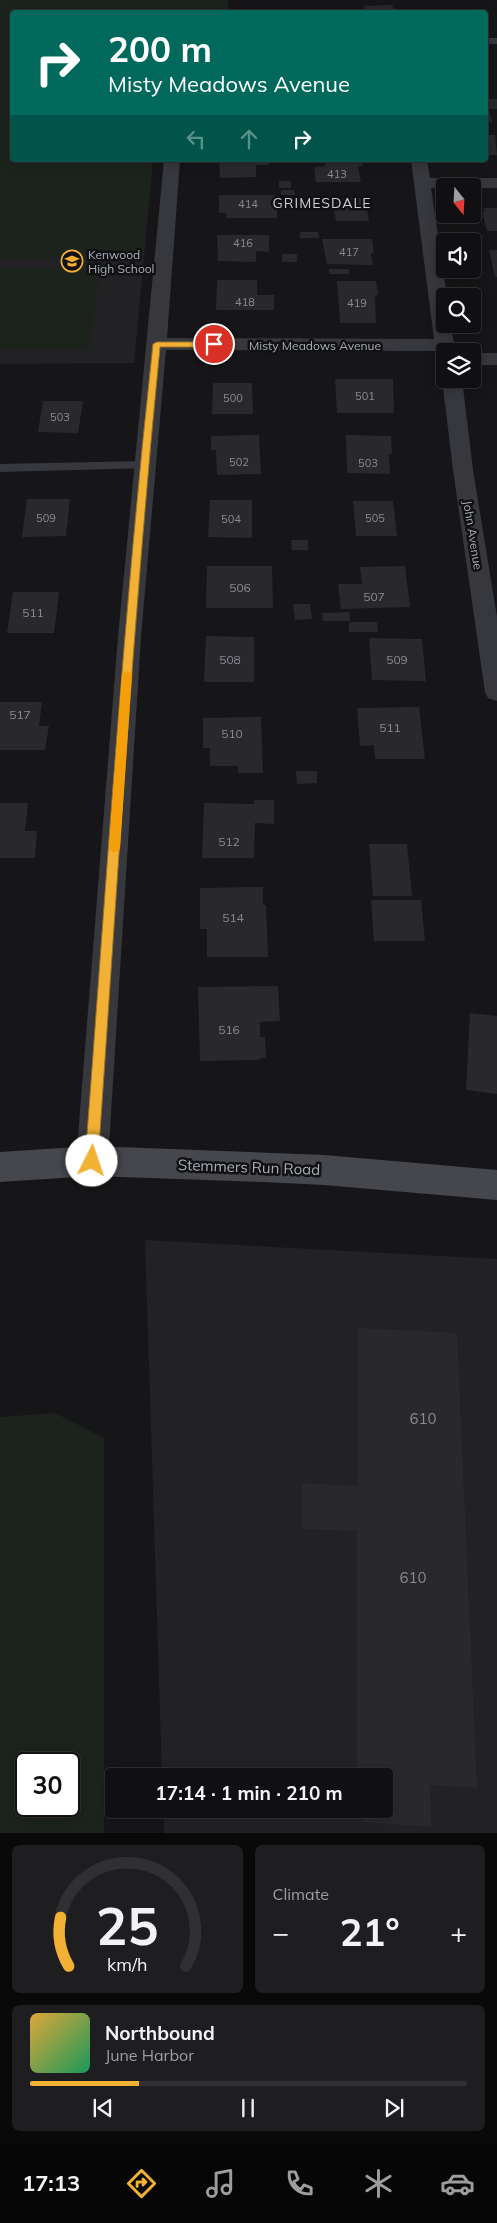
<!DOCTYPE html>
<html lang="en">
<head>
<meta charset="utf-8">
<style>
	body { margin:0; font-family:Mulish,sans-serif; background:#1e1e20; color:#f1f3f6; height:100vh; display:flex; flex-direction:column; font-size:19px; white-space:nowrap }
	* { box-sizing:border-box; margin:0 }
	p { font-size:16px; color:#9c9d9f }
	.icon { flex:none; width:28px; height:28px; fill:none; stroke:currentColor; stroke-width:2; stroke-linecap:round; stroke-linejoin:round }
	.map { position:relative; height:1833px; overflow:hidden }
	.details { display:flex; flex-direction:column; gap:12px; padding:12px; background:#09090a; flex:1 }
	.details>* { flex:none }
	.guide { position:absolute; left:10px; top:10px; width:478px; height:152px; border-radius:5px; box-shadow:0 2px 12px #0003,0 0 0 1px #303032; background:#00695c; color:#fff; overflow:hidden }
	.needle { width:32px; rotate:162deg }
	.controls { position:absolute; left:436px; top:178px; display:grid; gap:10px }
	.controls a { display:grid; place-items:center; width:45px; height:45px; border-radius:5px; background:#101012; box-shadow:0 2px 12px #0003,0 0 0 1px #303032; font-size:25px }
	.speed { position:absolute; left:15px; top:1752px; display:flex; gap:10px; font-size:25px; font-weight:700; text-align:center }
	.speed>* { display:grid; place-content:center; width:65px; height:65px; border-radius:50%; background:#101012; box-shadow:0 2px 12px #0003,0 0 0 1px #303032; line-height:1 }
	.speed .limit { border:2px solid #111; border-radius:8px; background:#fff; color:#111 }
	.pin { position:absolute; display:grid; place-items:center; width:42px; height:42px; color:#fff; margin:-21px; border:2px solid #fff; border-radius:50%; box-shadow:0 1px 5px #0007 }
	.me { position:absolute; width:55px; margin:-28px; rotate:4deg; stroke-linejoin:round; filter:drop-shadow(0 0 4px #0008) }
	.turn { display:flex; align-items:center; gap:18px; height:105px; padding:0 15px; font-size:22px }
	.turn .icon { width:65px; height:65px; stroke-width:2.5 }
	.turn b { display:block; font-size:35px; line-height:42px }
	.lanes { display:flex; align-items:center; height:48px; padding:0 15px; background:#0003; justify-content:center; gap:25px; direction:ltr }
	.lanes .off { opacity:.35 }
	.big { font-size:38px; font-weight:700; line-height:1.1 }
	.details .tile { flex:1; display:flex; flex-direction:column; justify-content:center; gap:8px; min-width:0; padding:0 18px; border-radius:8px; background:#1e1e20 }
	.details .dial { align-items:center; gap:0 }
	.dial svg { height:130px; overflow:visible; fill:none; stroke:#303032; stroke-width:7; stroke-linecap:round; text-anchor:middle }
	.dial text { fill:#f1f3f6; stroke:none }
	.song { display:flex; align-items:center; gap:15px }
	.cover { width:60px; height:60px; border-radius:8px; background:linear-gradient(135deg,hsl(40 70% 55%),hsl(150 70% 35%)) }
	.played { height:5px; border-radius:2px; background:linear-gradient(90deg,#f2b134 25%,#303032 25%) }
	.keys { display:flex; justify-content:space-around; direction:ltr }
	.heat { display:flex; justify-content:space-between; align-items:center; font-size:28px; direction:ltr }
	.details .tiles { flex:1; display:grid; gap:12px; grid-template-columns:1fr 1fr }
	.tile:last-child { grid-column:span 2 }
	.trip { position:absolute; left:105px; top:1768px; width:288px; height:50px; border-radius:5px; background:#101012; box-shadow:0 2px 12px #0003,0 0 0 1px #303032; font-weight:700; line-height:50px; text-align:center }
	.dock { display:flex; height:80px; justify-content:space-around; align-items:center; background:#060607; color:#9c9d9f }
	.dock .icon { width:35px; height:35px }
	.dock .on { color:#f2b134 }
	.dock b { font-size:22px; color:#f1f3f6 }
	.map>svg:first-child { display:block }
</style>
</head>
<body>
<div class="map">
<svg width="497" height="1833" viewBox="0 0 497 1833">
	<rect width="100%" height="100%" fill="#161618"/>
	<path fill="#222225" d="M0,0L12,12V160H153L134,363L0,364Z
		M145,1240L497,1259V1833H164L163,1809H384V1776H162Z"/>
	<path fill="#1c231d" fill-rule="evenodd" d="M0,0H228V12H12V160H152L143,258H0Z
		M0,268H100L89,349H0Z
		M55,1413L104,1438V1833H0V1417ZM26,1764H69V1806H26Z"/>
	<path fill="#29292c" d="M392,5L395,12H366L364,6Z
		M485,99H497V109H489L492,122H485Z
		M485,135H495L497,155H485Z
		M219,160H268L269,165H256V177L220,178Z
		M324,160H362L363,166L358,167L361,182H316L314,167L325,166Z
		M279,181H291V188H279Z
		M281,190H294L295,195H281Z
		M219,195H276L277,218H226V213H219Z
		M365,198L369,221H336L332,199Z
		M484,208H497V231H487L482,212L485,211Z
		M300,232H318L319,238H300Z
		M217,235H269V252L256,251V262L218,261Z
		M322,239H372L374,253H371L373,265L327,264Z
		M489,250H497V277H495Z
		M282,254H297V262H282Z
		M329,269H349V274H329Z
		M217,280H257V295H274V310H216Z
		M337,281H376L378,295H375L376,323H340Z
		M335,379H393L394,413H337Z
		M213,383H252L253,414H212Z
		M43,401H83L78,433L38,432Z
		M259,435L261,474L217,475L216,450H211V436Z
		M346,435L391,436L392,454H389L390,474L347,473Z
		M27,499H70L66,536L22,537Z
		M210,500H252V538L208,537Z
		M353,501H393L397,536H356Z
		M291,540H308V550H292Z
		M207,566H272L273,608H206Z
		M405,566L410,607L341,609L338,584H362L360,567Z
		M13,592H59L54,633H7Z
		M293,604H310L312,619L295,620Z
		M349,612L350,621H323L322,613Z
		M349,622H377L378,632H349Z
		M206,636L254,637V682H204Z
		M369,638L422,639L426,681L372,680Z
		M0,702H42L39,726H49L45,750H0Z
		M419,707L425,759H375L374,745L360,746L357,708Z
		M261,717L263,773H238V766H210V748H203V718Z
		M296,771H317V783L297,784Z
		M254,800H274V824L255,823L254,858H202L204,803L254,804Z
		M0,803H28L25,831H37L35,858H0Z
		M369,844H407L412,896H373Z
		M263,887V905H266L268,957H207V929H200V888Z
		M371,900H421L425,941H374Z
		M278,986L280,1021L260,1022V1037H265L266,1058H259L260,1060L200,1061L198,987Z
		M470,1013L497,1016V1094L466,1090Z
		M358,1328L457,1333L477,1788L430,1785L431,1827L363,1822V1809H384V1776H357V1531L302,1529V1483L358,1486Z"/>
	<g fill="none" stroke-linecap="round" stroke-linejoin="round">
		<path fill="#37383d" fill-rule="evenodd" d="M485,38H497V44H485Z
			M144,461L149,462L151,465L149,468L0,472V464Z"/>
		<path fill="#37383d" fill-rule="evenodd" d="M164,160H180L167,338L434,339L411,160H427L430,178H497V188H472V186L431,188L447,296L445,324H450L456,351H445V356L440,355L437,351L166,350L141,637L108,1161L103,1171L92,1176L81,1171L76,1161L118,637Z
			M472,353H497V365H472Z
			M445,375V379H462L473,470L497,617V701L488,698L485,692L453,470L442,379Z"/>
		<path fill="#45474d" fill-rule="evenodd" d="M92,1146L324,1155L497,1170V1200L324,1185L264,1182L92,1176L0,1182V1152Z"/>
	</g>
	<path fill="#f2b134" stroke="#9d7322" d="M157,342H214L218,344L214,347H160C133,618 117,890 98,1161L96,1166L92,1167L87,1166L85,1161C106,889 123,616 153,344Z"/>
	<path fill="#f59e0b" d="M127,671L132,674L120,849L114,853L109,849L122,674Z"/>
	<defs>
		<g id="school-ring" transform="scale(1.125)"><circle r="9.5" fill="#111113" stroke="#f2b134" stroke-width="1.5"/><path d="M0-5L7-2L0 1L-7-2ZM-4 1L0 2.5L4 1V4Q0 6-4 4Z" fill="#f2b134"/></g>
	</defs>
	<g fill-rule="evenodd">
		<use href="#school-ring" x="72" y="261"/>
	</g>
	<g text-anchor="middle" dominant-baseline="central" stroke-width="5" stroke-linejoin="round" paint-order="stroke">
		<g font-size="11" fill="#888b94">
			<text x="337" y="174">413</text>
			<text x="248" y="204">414</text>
			<text x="243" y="243">416</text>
			<text x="349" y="252">417</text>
			<text x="245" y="302">418</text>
			<text x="357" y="303">419</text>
			<text x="365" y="396">501</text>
			<text x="233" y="398">500</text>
			<text x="60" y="417">503</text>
			<text x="239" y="462">502</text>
			<text x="368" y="463">503</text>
			<text x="46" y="518">509</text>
			<text x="375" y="518">505</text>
			<text x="231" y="519">504</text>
		</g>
		<g font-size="12" fill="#a8adb8" stroke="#111113" text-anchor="start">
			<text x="88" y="254">Kenwood<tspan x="88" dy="14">High School</tspan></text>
		</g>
		<g font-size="12" fill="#a8adb8" stroke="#111113">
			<text x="315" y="345">Misty Meadows Avenue</text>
			<text transform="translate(473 535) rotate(81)">John Avenue</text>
		</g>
		<g font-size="12" fill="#888b94">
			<text x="240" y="587">506</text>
			<text x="374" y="596">507</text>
			<text x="33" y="612">511</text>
			<text x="230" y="659">508</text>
			<text x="397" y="659">509</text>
			<text x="20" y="714">517</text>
			<text x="390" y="727">511</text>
			<text x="232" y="733">510</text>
			<text x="229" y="841">512</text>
			<text x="233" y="917">514</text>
			<text x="229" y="1029">516</text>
		</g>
		<g font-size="14" letter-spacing="1" fill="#c9ccd4" stroke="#111113">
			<text x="322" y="203">GRIMESDALE</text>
		</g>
		<g font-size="15" fill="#a8adb8" stroke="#111113">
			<text transform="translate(249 1167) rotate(2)">Stemmers Run Road</text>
		</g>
		<g font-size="15" fill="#888b94">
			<text x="423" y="1418">610</text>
			<text x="413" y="1577">610</text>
		</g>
	</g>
</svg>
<div class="controls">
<a><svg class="needle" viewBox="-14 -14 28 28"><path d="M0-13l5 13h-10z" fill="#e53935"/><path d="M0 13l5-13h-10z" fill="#9c9d9f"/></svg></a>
<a><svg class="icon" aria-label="sound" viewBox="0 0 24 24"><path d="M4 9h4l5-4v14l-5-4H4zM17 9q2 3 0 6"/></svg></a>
<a><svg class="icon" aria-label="search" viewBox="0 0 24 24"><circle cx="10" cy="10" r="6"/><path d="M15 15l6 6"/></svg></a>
<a><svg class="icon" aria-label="layers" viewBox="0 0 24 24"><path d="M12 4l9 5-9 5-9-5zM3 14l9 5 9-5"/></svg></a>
</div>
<div class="speed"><div class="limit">30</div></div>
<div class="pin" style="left:214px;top:344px;background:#d93025"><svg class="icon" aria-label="arrive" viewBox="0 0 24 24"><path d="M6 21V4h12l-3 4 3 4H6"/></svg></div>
<svg class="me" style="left:92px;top:1161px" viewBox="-20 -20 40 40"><circle r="19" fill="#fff"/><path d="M0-13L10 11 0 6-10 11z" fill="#f2b134"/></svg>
<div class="trip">17:14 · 1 min · 210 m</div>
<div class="guide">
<div class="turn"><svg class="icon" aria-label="right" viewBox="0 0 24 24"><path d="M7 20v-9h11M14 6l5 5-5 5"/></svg><div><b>200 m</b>Misty Meadows Avenue</div></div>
<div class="lanes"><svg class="icon off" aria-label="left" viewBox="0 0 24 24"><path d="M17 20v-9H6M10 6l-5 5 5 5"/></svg><svg class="icon off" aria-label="ahead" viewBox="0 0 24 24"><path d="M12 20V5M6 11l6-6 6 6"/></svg><svg class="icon" aria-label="right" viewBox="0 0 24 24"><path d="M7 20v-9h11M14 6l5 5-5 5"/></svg></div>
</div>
</div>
<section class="details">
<div class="tiles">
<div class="tile dial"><svg viewBox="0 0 100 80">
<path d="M14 69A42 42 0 1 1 86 69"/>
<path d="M14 69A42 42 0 0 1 9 39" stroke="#f2b134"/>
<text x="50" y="56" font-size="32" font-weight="700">25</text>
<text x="50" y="72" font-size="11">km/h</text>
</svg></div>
<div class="tile"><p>Climate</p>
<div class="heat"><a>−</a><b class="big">21°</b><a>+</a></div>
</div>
<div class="tile">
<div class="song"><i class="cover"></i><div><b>Northbound</b><p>June Harbor</p></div></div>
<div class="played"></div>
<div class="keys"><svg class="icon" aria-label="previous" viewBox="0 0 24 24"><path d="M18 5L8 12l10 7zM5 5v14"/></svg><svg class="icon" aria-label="pause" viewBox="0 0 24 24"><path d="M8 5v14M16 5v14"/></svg><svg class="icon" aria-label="next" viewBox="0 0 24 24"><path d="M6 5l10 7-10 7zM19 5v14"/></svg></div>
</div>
</div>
</section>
<nav class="dock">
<b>17:13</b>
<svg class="icon on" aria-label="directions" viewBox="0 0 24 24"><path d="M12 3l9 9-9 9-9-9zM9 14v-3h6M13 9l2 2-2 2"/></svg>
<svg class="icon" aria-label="music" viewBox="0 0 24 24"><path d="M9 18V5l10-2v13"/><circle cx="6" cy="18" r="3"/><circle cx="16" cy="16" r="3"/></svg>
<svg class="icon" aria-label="phone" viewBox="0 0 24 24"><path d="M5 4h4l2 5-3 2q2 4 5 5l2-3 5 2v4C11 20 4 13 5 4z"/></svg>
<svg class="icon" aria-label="climate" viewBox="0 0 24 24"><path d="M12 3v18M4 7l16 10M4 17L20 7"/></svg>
<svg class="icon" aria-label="car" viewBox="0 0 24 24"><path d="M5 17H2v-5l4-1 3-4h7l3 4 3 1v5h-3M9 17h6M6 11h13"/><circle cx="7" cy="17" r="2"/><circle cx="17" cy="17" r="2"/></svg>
</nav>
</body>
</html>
